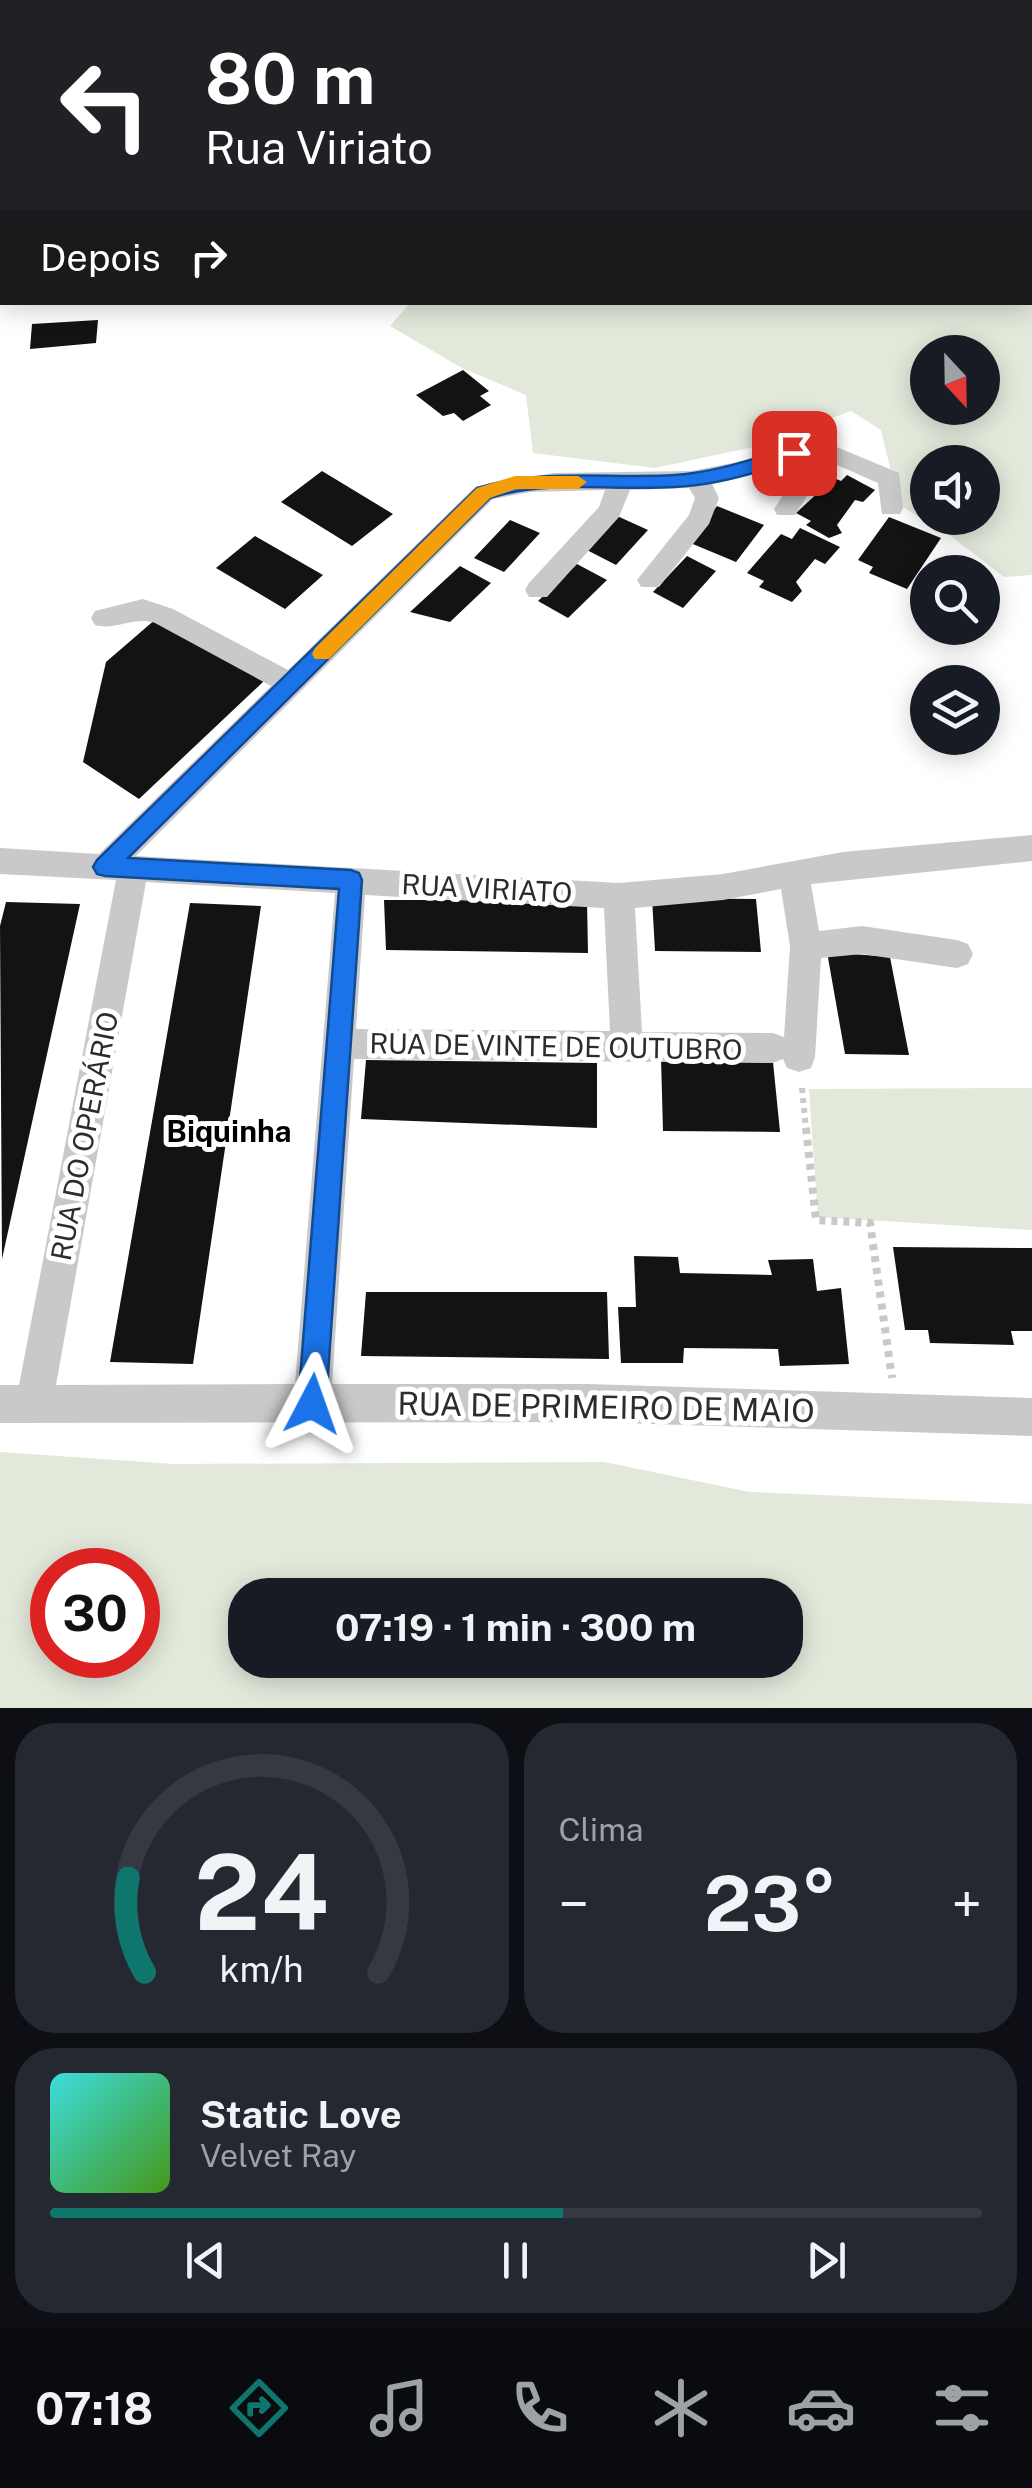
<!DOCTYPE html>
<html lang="pt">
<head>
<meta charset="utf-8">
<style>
	body { margin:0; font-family:"Public Sans",sans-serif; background:#242831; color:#f1f3f6; height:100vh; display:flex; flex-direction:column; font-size:38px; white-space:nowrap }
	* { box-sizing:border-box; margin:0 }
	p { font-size:32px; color:#9ea1a6 }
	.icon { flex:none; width:55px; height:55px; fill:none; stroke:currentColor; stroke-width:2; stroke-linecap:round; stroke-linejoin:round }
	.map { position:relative; height:1708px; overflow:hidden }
	.drawer { display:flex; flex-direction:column; gap:15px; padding:15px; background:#0d0f14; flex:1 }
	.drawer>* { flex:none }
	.top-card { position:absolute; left:0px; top:0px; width:1032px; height:305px; box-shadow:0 5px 25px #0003; background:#202124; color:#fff; overflow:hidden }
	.needle { width:65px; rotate:158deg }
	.fabs { position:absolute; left:910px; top:335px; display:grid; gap:20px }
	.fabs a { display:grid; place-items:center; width:90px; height:90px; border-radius:50%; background:#171b24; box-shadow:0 5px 25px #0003; font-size:50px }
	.speed { position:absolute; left:30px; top:1548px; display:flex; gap:20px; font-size:50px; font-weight:700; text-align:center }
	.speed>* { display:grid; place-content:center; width:130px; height:130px; border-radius:50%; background:#171b24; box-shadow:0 5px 25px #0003; line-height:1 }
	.speed .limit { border:15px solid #d22; background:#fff; color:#111 }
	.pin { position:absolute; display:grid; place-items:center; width:85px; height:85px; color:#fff; margin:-42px; border-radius:20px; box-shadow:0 5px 15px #0006 }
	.me { position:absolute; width:110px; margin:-55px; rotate:4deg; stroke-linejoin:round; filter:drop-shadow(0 0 8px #0008) }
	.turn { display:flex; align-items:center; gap:35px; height:210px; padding:0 40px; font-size:45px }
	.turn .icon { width:130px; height:130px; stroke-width:2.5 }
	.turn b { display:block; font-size:70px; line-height:85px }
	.then { display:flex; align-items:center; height:95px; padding:0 40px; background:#0003; gap:20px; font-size:38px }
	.big { font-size:75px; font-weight:700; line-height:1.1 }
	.drawer .tile { flex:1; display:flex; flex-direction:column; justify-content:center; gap:15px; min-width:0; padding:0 35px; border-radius:40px; background:#242831 }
	.drawer .dial { align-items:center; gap:0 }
	.dial svg { height:260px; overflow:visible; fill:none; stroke:#363941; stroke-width:7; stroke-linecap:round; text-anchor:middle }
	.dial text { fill:#f1f3f6; stroke:none }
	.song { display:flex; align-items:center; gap:30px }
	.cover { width:120px; height:120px; border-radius:15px; background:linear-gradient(135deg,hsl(180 70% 55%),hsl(100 70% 35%)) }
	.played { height:10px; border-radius:5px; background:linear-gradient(90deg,#0f766e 55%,#363941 55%) }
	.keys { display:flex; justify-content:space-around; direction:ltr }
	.heat { display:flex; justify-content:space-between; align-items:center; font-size:55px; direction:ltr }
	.drawer .tiles { flex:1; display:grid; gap:15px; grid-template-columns:1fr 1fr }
	.tile:last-child { grid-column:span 2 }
	.trip { position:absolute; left:228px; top:1578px; width:575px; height:100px; border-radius:40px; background:#171b24; box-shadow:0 5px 25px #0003; font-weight:700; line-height:100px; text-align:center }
	.dock { display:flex; height:160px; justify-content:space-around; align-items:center; background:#090b0e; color:#9ea1a6 }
	.dock .icon { width:70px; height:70px }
	.dock .selected { color:#0f766e }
	.dock b { font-size:45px; color:#f1f3f6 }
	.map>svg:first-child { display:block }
</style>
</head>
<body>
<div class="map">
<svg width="1032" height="1708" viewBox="0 0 1032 1708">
	<rect width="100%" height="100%" fill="#fff"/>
	<path fill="#e2e8da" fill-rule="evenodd" d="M774,0H1032V575L1004,577L948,534L899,505L881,430L851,411L753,447L655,468L533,453L526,395L462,368L390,326L411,302H1030V2H768ZM928,352H982V408H928ZM928,462H982V518H928Z
		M1032,1088V1230L818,1217L809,1089Z
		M0,1452L174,1464L604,1462L750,1492L1032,1504V1708H0ZM52,1570H138V1655H52ZM245,1595H785V1660H245Z"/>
	<path fill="#131313" d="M98,320L96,343L30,349L32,324Z
		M463,370L489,391L480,396L491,405L463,421L454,413L443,416L416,395Z
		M322,471L393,514L352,546L281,502Z
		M847,475L875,490L863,502L855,500L837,525L842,533L829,538L806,525L811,521L796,513L834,478L841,481Z
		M717,506L764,525L736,562L688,542Z
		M615,515L648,530L616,565L583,548Z
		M889,517L941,538L907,589L869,573L873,567L858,560Z
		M510,520L540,533L504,572L474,558Z
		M800,528L840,547L825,564L815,559L796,582L802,591L792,602L759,587L764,581L747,573L781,534L792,539Z
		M255,536L323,575L285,609L216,568Z
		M687,556L716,571L683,608L653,592Z
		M577,564L607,580L568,618L538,601Z
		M460,566L491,583L450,622L410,612Z
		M157,618L264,681L139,799L83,762L106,662Z
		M652,898L756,899L761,952L655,951Z
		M384,900H587L588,953L386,950Z
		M6,902L80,904L2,1259L0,926Z
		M190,903L261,906L193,1364L110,1362Z
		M827,952L890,957L909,1055L845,1054Z
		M661,1058L773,1062L780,1132L663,1131Z
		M366,1060L597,1063V1128L361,1119Z
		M893,1247L1032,1248V1331H1011L1014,1345L930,1343L928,1330H905Z
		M634,1256L678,1257L680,1273L772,1275L768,1260L813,1259L817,1291L841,1288L849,1364L780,1366L778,1349L684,1348L683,1363H621L618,1307H636Z
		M366,1292H607L609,1359L361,1356Z"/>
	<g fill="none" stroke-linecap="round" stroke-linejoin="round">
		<path stroke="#c9c9c9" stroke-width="6" stroke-dasharray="5 5" stroke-linecap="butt" d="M802,1088L806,1130"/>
		<path stroke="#c9c9c9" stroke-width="8" stroke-dasharray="6 6" stroke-linecap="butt" d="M806,1128L816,1220L870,1223L892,1378"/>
		<path fill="#c9c9c9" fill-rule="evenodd" d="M815,438L899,473L903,508L900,514H882L878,483L814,455L793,462L816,482L795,515H777L774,509L790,484L770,469L712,484L719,498L709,524L659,587H641L637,580L689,515L695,498L689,488L630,490L619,517L547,597H529L525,590L529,583L599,507L605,490L530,492L493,499L136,856L619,883L723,874L843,852L1032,835V861L811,884L819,931L862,926L957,940L968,944L973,954L968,964L957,968L862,954L821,958L815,1057L811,1068L799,1072L787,1068L783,1059L773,1063L354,1059L332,1384H588L1032,1398V1436L588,1422L0,1423V1385H19L116,880L0,874V848L99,854L271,686L155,623C134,616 115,631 95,625L91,618L95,611L143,599L173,609L288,670L475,487L554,473L691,471L743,461ZM146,882L335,893L295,1384L56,1385ZM781,889L790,946L784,1037L773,1033L642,1032L635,908L723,900ZM365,895L604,908L610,1031L356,1029Z"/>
		<path fill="#b6b6b6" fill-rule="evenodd" d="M0,172L2,173V190H0Z"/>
	</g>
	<path fill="#1a73e8" stroke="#114b97" stroke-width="2.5" d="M794,447L803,453L800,457C759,473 718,485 674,487C614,491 548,479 490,498L128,858L351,870L359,873L362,880L326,1404L322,1414L312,1418L302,1414L298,1404L339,889L105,876L97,874L93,867L97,860L477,488C541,468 608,479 675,475C718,472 754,458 794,447Z"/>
	<path fill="#f59e0b" d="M515,476H578L587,482L578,489H516L490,498L329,659H315L312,654L315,648L477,488Z"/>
	<g text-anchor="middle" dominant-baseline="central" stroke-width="10" stroke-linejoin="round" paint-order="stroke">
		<g font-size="28" fill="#2c2c2c" stroke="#fff">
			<text transform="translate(487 888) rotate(3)">RUA VIRIATO</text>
			<text transform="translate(556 1046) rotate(1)">RUA DE VINTE DE OUTUBRO</text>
			<text transform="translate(84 1136) rotate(-79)">RUA DO OPERÁRIO</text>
		</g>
		<g font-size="30" font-weight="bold" fill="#000" stroke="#fff">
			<text x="229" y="1131">Biquinha</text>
		</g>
		<g font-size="32" fill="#2c2c2c" stroke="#fff">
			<text transform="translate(606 1407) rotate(1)">RUA DE PRIMEIRO DE MAIO</text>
		</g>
	</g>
</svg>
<div class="fabs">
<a><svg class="needle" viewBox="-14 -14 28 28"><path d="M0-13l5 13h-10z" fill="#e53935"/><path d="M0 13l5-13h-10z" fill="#9ea1a6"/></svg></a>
<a><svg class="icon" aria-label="sound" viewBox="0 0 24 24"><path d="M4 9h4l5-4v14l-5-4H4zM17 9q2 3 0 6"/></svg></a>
<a><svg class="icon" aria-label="search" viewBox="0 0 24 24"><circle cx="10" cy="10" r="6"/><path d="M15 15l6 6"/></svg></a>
<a><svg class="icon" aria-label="layers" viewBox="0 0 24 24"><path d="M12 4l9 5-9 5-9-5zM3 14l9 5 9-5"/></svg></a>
</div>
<div class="speed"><div class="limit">30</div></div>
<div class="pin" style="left:794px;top:453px;background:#d93025"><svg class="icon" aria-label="arrive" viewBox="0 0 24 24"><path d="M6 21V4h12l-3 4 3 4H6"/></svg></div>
<svg class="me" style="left:312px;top:1404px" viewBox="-20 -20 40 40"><path d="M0-17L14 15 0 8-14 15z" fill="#1a73e8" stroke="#fff" stroke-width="4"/></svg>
<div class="trip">07:19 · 1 min · 300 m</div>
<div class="top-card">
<div class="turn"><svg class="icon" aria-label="left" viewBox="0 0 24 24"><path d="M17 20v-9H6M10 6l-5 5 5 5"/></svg><div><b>80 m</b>Rua Viriato</div></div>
<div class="then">Depois<svg class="icon" aria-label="right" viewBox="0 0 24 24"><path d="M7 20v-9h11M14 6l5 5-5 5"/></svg></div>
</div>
</div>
<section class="drawer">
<div class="tiles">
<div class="tile dial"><svg viewBox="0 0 100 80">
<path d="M14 69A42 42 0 1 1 86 69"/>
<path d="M14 69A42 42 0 0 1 9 40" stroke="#0f766e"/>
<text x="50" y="56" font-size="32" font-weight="700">24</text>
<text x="50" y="72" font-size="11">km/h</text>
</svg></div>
<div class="tile"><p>Clima</p>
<div class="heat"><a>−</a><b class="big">23°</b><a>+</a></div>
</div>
<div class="tile">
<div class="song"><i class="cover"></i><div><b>Static Love</b><p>Velvet Ray</p></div></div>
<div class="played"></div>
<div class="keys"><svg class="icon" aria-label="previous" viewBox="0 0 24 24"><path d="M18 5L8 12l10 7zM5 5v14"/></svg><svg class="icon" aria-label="pause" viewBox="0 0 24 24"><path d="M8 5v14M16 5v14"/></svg><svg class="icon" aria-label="next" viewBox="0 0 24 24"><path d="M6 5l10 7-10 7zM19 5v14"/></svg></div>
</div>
</div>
</section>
<nav class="dock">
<b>07:18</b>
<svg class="icon selected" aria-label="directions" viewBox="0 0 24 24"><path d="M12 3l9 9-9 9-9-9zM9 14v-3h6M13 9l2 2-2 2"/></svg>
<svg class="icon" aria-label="music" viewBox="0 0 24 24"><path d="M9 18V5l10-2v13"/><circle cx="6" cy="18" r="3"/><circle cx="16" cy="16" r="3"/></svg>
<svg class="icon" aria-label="phone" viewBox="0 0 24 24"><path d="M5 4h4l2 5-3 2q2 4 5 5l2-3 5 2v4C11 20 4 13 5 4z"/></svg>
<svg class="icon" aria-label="climate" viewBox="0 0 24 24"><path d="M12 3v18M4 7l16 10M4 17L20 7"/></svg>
<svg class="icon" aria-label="car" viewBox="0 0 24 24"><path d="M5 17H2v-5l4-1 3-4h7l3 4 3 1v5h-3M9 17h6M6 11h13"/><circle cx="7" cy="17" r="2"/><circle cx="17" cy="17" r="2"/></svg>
<svg class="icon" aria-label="filters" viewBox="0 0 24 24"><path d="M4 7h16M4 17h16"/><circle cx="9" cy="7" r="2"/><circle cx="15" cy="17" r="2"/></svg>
</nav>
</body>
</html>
